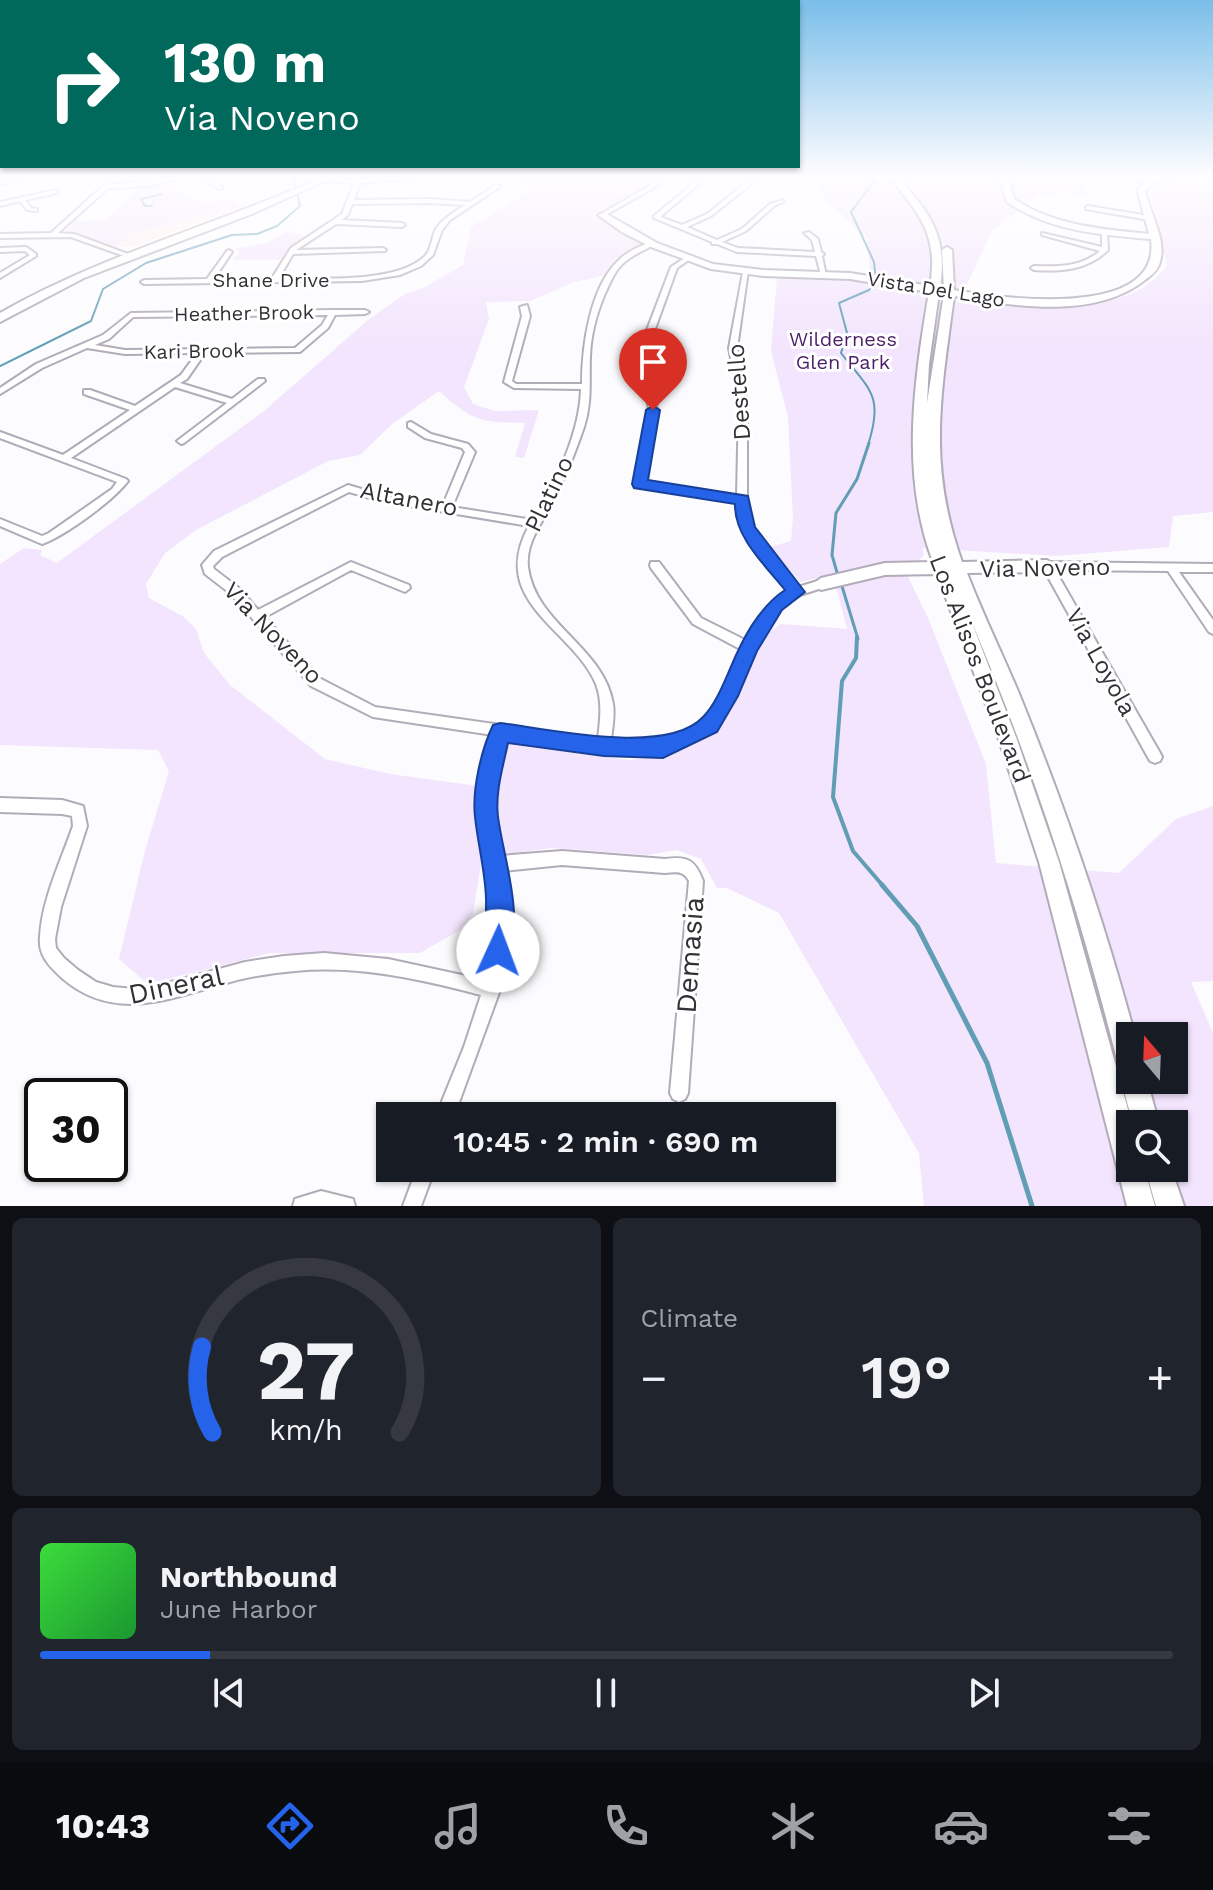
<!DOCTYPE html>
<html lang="en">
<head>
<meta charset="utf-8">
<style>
	body { margin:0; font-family:"Work Sans",sans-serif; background:#20242c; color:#f1f3f6; height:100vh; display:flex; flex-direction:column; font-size:30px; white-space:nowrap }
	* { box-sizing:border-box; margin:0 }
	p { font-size:26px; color:#9ea1a6 }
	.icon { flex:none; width:44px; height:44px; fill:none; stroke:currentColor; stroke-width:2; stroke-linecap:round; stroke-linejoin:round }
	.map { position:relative; height:1206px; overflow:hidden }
	.side { display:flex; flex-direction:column; gap:12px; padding:12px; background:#0d0f14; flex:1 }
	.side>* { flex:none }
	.guide { position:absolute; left:0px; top:0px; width:800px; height:168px; box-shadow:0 2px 6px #0004; background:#00695c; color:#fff; overflow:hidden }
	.needle { width:52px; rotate:341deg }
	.fabs { position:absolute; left:1116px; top:1022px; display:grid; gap:16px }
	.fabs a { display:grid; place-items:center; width:72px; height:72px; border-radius:0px; background:#171b24; box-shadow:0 2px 6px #0004; font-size:40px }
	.speed { position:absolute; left:24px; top:1078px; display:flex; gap:16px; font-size:40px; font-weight:700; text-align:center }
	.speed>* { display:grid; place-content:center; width:104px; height:104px; border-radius:50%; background:#171b24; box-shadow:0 2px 6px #0004; line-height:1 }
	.speed .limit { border:4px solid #111; border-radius:12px; background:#fff; color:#111 }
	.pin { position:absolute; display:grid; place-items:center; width:68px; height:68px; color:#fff; margin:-82px -34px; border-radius:50% 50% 50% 0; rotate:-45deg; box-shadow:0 0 8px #0007 }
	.pin .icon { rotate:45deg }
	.me { position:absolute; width:88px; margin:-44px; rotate:2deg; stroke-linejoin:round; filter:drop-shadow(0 0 6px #0008) }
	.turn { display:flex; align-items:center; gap:28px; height:168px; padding:0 32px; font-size:36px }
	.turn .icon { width:104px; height:104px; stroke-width:2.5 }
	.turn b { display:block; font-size:56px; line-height:68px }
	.big { font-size:60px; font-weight:600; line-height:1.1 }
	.side .card { flex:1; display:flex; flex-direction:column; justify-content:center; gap:12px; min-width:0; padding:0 28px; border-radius:12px; background:#20242c }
	.side .dial { align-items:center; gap:0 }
	.dial svg { height:208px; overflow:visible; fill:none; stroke:#363941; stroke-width:7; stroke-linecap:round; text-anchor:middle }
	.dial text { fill:#f1f3f6; stroke:none }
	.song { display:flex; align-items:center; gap:24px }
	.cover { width:96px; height:96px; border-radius:12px; background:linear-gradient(135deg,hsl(120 70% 55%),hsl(130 70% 35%)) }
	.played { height:8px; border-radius:4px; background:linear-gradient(90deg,#2563eb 15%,#363941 15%) }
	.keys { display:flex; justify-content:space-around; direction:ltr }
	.heat { display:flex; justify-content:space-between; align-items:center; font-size:44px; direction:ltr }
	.side .tiles { flex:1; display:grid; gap:12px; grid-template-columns:1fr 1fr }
	.card:last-child { grid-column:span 2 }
	.trip { position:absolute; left:376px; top:1102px; width:460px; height:80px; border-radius:0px; background:#171b24; box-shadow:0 2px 6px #0004; font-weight:600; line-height:80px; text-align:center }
	.dock { display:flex; height:128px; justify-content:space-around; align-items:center; background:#090b0e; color:#9ea1a6 }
	.dock .icon { width:56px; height:56px }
	.dock .selected { color:#2563eb }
	.dock b { font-size:36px; color:#f1f3f6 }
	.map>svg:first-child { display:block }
</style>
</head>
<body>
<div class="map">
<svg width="1213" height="1206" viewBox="0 0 1213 1206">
	<rect width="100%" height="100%" fill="#fcfbfe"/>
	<path fill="#feedec" d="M238,204L246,205L133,247H118L128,234L166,226Z"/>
	<path fill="#f3e5fd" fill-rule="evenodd" d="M490,176H657L646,186L594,214L643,243L616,259L602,276L574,282L530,301L486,302L489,319L464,387L473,404L495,411L539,410L524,458L515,457L525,423C479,422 474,422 439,391L392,424L360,455L328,461L196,530L165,553L146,584L149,598L184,617L196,629L204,653L230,685L325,759L390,774L492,788L506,744L628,760L664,756L690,745L728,715L765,634L781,624L847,629L833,575L800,582L771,547L791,541L793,518L788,417L771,351L777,277L852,279L870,271L867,239L821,194L820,182L813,176H1085L1083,190L1091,194L1083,196L1071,192L1038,196L992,230L960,300C1004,308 1092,311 1133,293C1148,286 1157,277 1167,266L1150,192L1163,182L1213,179V512L1173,516L1169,547L1056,556L922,548L924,555L918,561L901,562L928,618L986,764L996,863L1119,873L1176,819L1213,806V981L1191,982L1213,1033V1206H924L919,1153L779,913L727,888H717L701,859L677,850L647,855L552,848L482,857L473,914L460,930L420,953H270L148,984L119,959L145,851L169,771L158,750L0,745V564L24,548L42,550L40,555L57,563L264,411L368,320L405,294L423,288L463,265L471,227L534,188ZM1130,1036H1174V1080H1130ZM1130,1124H1174V1168H1130Z
		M168,183C194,202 200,205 232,199L238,204L166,226L128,234L118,247L66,231L75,221L106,220L139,187Z
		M288,231L307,236L290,246L280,260H232L239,253L236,248L266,243Z"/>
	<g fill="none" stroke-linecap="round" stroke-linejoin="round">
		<path stroke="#619eb5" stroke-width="2" d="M152,206H145L141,199L162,194
			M0,366L91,321L103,289L146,263L232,235L257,234L277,226L300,206L293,176
			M868,445C884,396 870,390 841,353L847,333L839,303L869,290L876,281L874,262L851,212L874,181L870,176"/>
		<path stroke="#619eb5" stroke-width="3" d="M838,576L832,555L836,513L857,479L869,443
			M841,583L858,639"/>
		<path stroke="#619eb5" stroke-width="4" d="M857,637L856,658L842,681L833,797L853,851L884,887"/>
		<path stroke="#619eb5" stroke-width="5" d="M882,885L917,926L987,1063L1032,1206"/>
		<g stroke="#b2abb8" stroke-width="4">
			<path id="street" d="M20,176H31L0,184V180Z
				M114,176H120L110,185L189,176L153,185L107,189L58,233L74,234L128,254V256H124L71,237L0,238V234L51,233Z
				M200,176H207L223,188L218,189Z
				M415,176H444L360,183L354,200L431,199L470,202L496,185L501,186L450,220L442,230L433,255L421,266L400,275L362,281L144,284L141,282L144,280L207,279L227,251L229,250L232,252L214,279L272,278L291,248L342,214L354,183L326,181L324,178L348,180ZM431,203L465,205C455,212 443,218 436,229C431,238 432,250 424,257C395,284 317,278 279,278L293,254L385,251L386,250L383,248L296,250L336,224L402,227L405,225L402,223L341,220L348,215L352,204Z
				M660,176H666L655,187L604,216L599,215L651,185Z
				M702,176H708L660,217L682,225L707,214L755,176H761L711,216L687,227L717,240L742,229L770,204L783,200V202L774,206L746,231L722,242L738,248L815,252L812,240L804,233L809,232L818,239L821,252L824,254L822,256L826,276L821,275L816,256L737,252L717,244H712V242L654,218V216Z
				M1135,177L1150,182L1151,183L1148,185L1133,180Z
				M56,190L58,193L25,200L31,208L37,209V211L27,210L20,201L0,206V202Z
				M1088,206L1149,216L1152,218L1149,220L1086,209V207Z
				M1102,230L1107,231L1108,250C1088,270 1061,272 1034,270L1031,268L1034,266C1058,267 1081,267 1100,251L1042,235V233L1102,247Z
				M652,242L657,243C642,252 624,257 614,275C601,299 591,328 590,356C589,381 592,402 584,427C576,450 567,473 557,495C546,518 525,540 528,567C535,624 604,647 613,704C615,716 612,729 611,740L662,742L705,722L726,687L742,650L693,624L651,568L650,565L651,562H659L701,618L747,641L772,602L789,591L753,546L737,515V502L639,487L634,484L649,410L639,351L671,267L685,258L690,259L677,268L647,351L657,410L644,482L737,496L739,401L729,348L743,272L748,271L737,348L747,401V515L761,541L798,587L821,580L826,584L825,587L800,595L780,608L754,650L735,694L713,730L668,752L663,754L604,752L505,737L494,796V817L500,856L562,851L665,859C688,856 695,860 703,881L688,1093L685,1099L679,1102L673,1099L670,1093L689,881C684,870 675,872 665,873L562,865L502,871L508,927L500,990L454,1116H436L464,1047L481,995C420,979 358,965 295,971C270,973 246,977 223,984C166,1000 113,1022 62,978C49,966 38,955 40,937C42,899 61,861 73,826L72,816L62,814L0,812V798L62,800L83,806L87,826L61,907L55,939L56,948L64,958L78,970L96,982L113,987L134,989L156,986L245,962L284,956L324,953L388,959L485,980L490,952L492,913L480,806L484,774L493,735L373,717L311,686L231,594L205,574L202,565L214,551L348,485L385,496L443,505L465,452L462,448L425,438L408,427V423L411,422L431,434L468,444L475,452L452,507L533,520C555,484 580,433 581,389L514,388L504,382L522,316L520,307L527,305L530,316L512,381L516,384H582C582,347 590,286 619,260C628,251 640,246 652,242ZM349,492L384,502L529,526C487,602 573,629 596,684C603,702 600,721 598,739L375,707L319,678L265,617L351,570L405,592L410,588L409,585L351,562L258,610L239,588L214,569L213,566L222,557Z
				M26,247L36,254V256L0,278V273L30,255L25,251L0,252V248Z
				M333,310H365L369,312L365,314L335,315L328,328L300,352L205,353L187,379L180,383L232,399L258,379H264L265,381L184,443L181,444L177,441L227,403L175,387L71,458L126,479L128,481C114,500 65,536 42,544L0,526V519L42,536L49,533L112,489L117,482L0,438V432L63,455L130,410L84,394V390H90L135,406L181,375L197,353L125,354L87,348L42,368L0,394V388L36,364L103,335L131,313ZM328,315L322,325L295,348L125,350L95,345L109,339L133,317Z
				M1047,562L1213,564V572H1179L1213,620V634L1209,632L1168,571L1055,570L1160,753L1162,757L1160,761L1155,763L1150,761L1042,566Z
				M417,1168H435L421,1206H403Z
				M321,1191L353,1199L355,1206H293L295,1199Z"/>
		</g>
		<g stroke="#b2abb8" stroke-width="4">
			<path id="secondary" d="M889,176H897C930,214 948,235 940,288H944L942,250L947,247L952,250L954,290C1000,298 1162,321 1151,239C1100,235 1050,231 1007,202L999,176H1007L1014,199C1055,226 1101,229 1149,234L1137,189L1153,177L1181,176L1158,181L1145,190C1149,212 1167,239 1160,262C1158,270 1152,275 1145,280C1095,320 1013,306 954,296C941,395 927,464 962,562L1047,560L1055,566L1047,572L967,573C983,615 1003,655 1020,696C1065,807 1104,920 1135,1036H1130V1080H1147L1159,1124H1133L1121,1080L1124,1074L1118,1064C1080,912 1032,763 970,618L1016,737L1059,862L1132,1124H1130V1168H1144L1155,1206H1127L1039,862L998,737L937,574L885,575L821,590L813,584L821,578L885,563L933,562C900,475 914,382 929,292L850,279L763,276L711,269L651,247L622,232L598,215L605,213L657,243L713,264L763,270L850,273L930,286C939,235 919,214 889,176ZM939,293L944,294L927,403L929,364Z
				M1145,1168H1171L1184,1206H1156Z"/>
		</g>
		<g stroke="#b2abb8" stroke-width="4">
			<path id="primary" d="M325,176H336L252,214L84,278L0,322V313C103,254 217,225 325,176Z"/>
		</g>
		<use href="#street" fill="#fff" fill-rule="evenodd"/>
		<use href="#secondary" fill="#fff" fill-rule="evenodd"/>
		<use href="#primary" fill="#fff" fill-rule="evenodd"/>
	</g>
	<linearGradient id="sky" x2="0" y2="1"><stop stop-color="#79bee9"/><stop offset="0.51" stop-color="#fefdff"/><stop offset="1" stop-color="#fefdff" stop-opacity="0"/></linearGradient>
	<rect width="1213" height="345" fill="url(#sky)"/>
	<path fill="#2563eb" stroke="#184099" stroke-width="2" d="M653,406L660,410L648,480L748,496L755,527L805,592L782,610L757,651L738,696L717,732L663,758L604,756L508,743C503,767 495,792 498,817C504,861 525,916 507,960L498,964L489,960C482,943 487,917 486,898C485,870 478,845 475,817C472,790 481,750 493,725L500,723C548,729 667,756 703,717C715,705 723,685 730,669C742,640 758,608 785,590C766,566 734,537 735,504L634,488L632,484L646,410Z"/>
	<g text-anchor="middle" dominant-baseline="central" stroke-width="6" stroke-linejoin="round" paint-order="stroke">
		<g font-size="20" fill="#343136" stroke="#fff">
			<text x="271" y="280">Shane Drive</text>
			<text transform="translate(936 289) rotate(9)">Vista Del Lago</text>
			<text transform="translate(244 313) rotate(-1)">Heather Brook</text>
			<text transform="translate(194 351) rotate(-1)">Kari Brook</text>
		</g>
		<g font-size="20" fill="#4d1e66" stroke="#fff">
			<text x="843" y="339">Wilderness<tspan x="843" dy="23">Glen Park</tspan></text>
		</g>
		<g font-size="24" fill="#343136" stroke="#fff">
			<text transform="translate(739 392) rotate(-94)">Destello</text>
			<text transform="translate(549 494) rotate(-64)">Platino</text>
			<text transform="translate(409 499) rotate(11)">Altanero</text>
			<text transform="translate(1045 568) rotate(-1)">Via Noveno</text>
			<text transform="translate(273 633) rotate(46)">Via Noveno</text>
			<text transform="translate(1101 662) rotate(61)">Via Loyola</text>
			<text transform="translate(980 669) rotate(69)">Los Alisos Boulevard</text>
		</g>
		<g font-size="28" fill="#343136" stroke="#fff">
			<text transform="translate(690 955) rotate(-86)">Demasia</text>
			<text transform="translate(176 985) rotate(-12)">Dineral</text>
		</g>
	</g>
</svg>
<div class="fabs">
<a><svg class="needle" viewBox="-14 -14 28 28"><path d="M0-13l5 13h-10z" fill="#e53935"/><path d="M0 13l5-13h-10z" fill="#9ea1a6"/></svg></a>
<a><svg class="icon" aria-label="search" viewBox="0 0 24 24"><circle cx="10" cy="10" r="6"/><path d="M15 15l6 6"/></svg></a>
</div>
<div class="speed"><div class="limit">30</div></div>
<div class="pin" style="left:653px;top:410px;background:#d93025"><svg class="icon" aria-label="arrive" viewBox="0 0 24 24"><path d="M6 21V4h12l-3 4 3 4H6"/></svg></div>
<svg class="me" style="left:498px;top:951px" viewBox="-20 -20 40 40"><circle r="19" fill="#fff"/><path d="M0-13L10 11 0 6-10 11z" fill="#2563eb"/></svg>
<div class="trip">10:45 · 2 min · 690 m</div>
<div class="guide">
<div class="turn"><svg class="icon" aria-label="right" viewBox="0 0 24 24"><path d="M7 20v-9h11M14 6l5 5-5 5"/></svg><div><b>130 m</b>Via Noveno</div></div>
</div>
</div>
<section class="side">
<div class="tiles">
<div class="card dial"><svg viewBox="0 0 100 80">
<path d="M14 69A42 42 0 1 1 86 69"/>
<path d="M14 69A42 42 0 0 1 10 36" stroke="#2563eb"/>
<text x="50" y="56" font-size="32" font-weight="700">27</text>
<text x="50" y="72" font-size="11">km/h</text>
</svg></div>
<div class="card"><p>Climate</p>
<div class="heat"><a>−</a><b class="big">19°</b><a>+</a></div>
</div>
<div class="card">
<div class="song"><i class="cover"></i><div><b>Northbound</b><p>June Harbor</p></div></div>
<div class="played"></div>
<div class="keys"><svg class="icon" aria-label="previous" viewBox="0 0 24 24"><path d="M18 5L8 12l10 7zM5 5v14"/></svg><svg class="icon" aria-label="pause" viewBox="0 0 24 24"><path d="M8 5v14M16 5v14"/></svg><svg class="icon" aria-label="next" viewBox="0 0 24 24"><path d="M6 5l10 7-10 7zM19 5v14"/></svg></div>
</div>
</div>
</section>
<nav class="dock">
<b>10:43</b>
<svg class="icon selected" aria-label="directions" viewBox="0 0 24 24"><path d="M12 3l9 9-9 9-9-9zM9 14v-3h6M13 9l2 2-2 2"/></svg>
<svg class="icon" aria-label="music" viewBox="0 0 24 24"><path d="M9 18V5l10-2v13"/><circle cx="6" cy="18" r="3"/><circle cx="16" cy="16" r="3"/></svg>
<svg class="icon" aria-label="phone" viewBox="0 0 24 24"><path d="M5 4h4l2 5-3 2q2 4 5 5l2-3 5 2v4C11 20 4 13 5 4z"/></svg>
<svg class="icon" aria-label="climate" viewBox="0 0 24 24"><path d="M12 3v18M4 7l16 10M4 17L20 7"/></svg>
<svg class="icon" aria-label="car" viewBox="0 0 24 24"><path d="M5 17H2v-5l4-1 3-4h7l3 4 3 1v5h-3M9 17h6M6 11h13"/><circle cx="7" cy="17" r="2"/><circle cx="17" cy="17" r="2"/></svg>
<svg class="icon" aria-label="filters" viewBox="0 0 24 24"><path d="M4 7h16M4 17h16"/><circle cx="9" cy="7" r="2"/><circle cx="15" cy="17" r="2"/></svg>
</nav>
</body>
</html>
